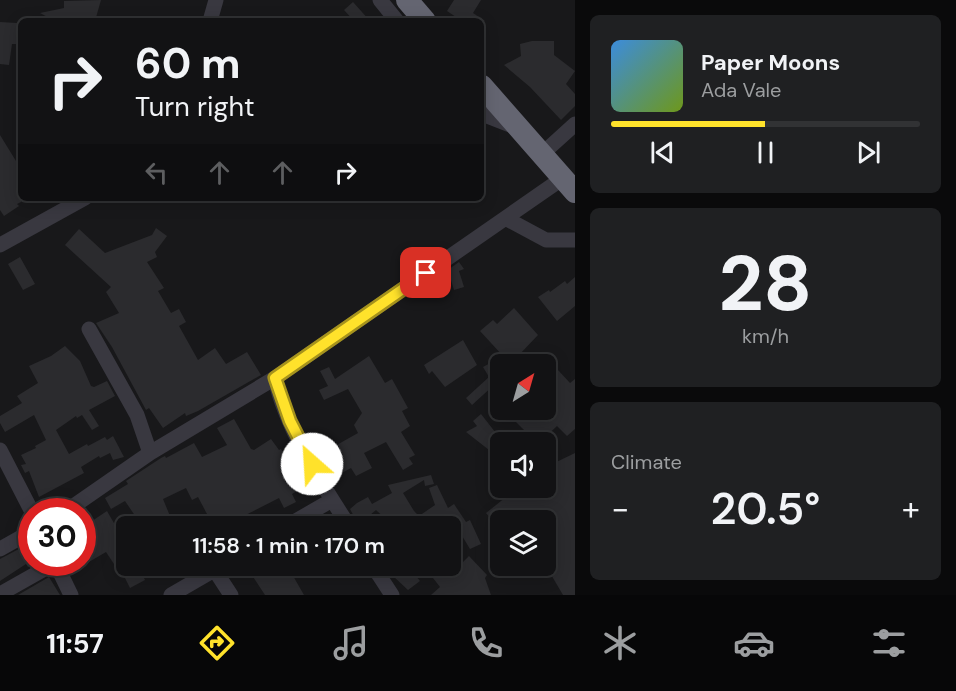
<!DOCTYPE html>
<html lang="en">
<head>
<meta charset="utf-8">
<style>
	body { margin:0; font-family:"DM Sans",sans-serif; background:#1f2022; color:#f1f3f6; height:100vh; display:flex; flex-direction:column; font-size:22px; white-space:nowrap }
	* { box-sizing:border-box; margin:0 }
	p { font-size:20px; color:#9c9ea0 }
	.icon { flex:none; width:33px; height:33px; fill:none; stroke:currentColor; stroke-width:2; stroke-linecap:round; stroke-linejoin:round }
	.map { position:relative; flex:1; overflow:hidden }
	.drawer { display:flex; flex-direction:column; gap:15px; padding:15px; background:#0a0a0b; width:381px }
	.drawer>* { flex:none }
	.banner { position:absolute; left:18px; top:18px; width:466px; height:183px; border-radius:9px; box-shadow:0 3px 15px #0003,0 0 0 2px #313234; background:#121214; color:#f1f3f6; overflow:hidden }
	.needle { width:39px; rotate:37deg }
	.tools { position:absolute; left:490px; top:354px; display:grid; gap:12px }
	.tools a { display:grid; place-items:center; width:66px; height:66px; border-radius:9px; background:#121214; box-shadow:0 3px 15px #0003,0 0 0 2px #313234; font-size:30px }
	.speed { position:absolute; left:18px; top:498px; display:flex; gap:12px; font-size:30px; font-weight:700; text-align:center }
	.speed>* { display:grid; place-content:center; width:78px; height:78px; border-radius:50%; background:#121214; box-shadow:0 3px 15px #0003,0 0 0 2px #313234; line-height:1 }
	.speed .limit { border:9px solid #d22; background:#fff; color:#111 }
	.pin { position:absolute; display:grid; place-items:center; width:51px; height:51px; color:#fff; margin:-26px; border-radius:12px; box-shadow:0 3px 9px #0006 }
	.me { position:absolute; width:66px; margin:-33px; rotate:334deg; stroke-linejoin:round; filter:drop-shadow(0 0 4px #0008) }
	.turn { display:flex; align-items:center; gap:21px; height:126px; padding:0 18px; font-size:27px }
	.turn .icon { width:78px; height:78px; stroke-width:2.5 }
	.turn b { display:block; font-size:42px; line-height:51px }
	.lanes { display:flex; align-items:center; height:57px; padding:0 18px; background:#0003; justify-content:center; gap:30px; direction:ltr }
	.lanes .off { opacity:.35 }
	.big { font-size:45px; font-weight:600; line-height:1.1 }
	.drawer .tile { flex:1; display:flex; flex-direction:column; justify-content:center; gap:9px; min-width:0; padding:0 21px; border-radius:9px; background:#1f2022 }
	.drawer .dial { align-items:center; gap:0 }
	.dial b { font-size:78px; line-height:1 }
	.song { display:flex; align-items:center; gap:18px }
	.cover { width:72px; height:72px; border-radius:9px; background:linear-gradient(135deg,hsl(210 70% 55%),hsl(80 70% 35%)) }
	.played { height:6px; border-radius:3px; background:linear-gradient(90deg,#ffe22b 50%,#313234 50%) }
	.keys { display:flex; justify-content:space-around; direction:ltr }
	.heat { display:flex; justify-content:space-between; align-items:center; font-size:33px; direction:ltr }
	.trip { position:absolute; left:116px; top:516px; width:345px; height:60px; border-radius:9px; background:#121214; box-shadow:0 3px 15px #0003,0 0 0 2px #313234; font-weight:600; line-height:60px; text-align:center }
	.tab-bar { display:flex; height:96px; justify-content:space-around; align-items:center; background:#070708; color:#9c9ea0 }
	.tab-bar .icon { width:42px; height:42px }
	.tab-bar .current { color:#ffe22b }
	.tab-bar b { font-size:27px; color:#f1f3f6 }
	main { display:flex; flex:1; min-height:0 }
	.map>svg:first-child { display:block }
</style>
</head>
<body>
<main>
<div class="map">
<svg width="575" height="595" viewBox="0 0 575 595">
	<rect width="100%" height="100%" fill="#18181a"/>
	<path fill="#2b2b2e" d="M101,0L95,21L71,16V21H55L40,13L64,8V1Z
		M454,0H481L473,13L485,21H462L447,11Z
		M353,2L370,21H354L344,10Z
		M0,22L17,23L16,44H12L9,65L0,64Z
		M532,41H554V55L575,71L566,84L575,94V106L561,120L530,87L504,65L521,56L520,44Z
		M0,135L16,161L21,158V202L17,204L19,206L4,216L0,210Z
		M156,228L167,236L155,252L157,257L147,262L164,288L158,291L171,313L179,309L186,322L179,326L198,360L215,348L226,364L247,352L261,375L198,411L186,416L185,413L163,428L149,408L146,410L112,347L96,323L119,313L106,292L111,287L65,245L79,229L105,253L152,235Z
		M20,257L35,284L23,290L8,264Z
		M459,262L464,269L459,271L464,287L454,290L450,277L446,279L442,274Z
		M575,277V306L557,321L538,297L549,290L550,292L565,281L567,284Z
		M514,308L538,335L519,355L529,364H501V392L495,384L472,405L466,398L489,377L483,367L503,356L480,331L493,320L497,324Z
		M463,340L477,365L445,387L432,371L429,374L424,365Z
		M65,346L80,361L91,386L94,387L107,381L115,396L89,410L99,426L92,430L82,415L77,418L76,416L56,430L69,454L87,444L88,446L105,437L107,440L113,436L124,457L113,460L110,453L100,458L99,456L81,467L84,473L39,497L29,471L25,473L21,465L26,464L21,455L36,448L35,446L46,440L34,415L5,432L0,423V416L22,403L17,396L38,383L29,366L51,356Z
		M369,356L385,383L392,379L408,408L402,411L410,426L401,432L415,455L409,458L413,464L403,470L386,442L364,453L372,468L356,476L351,468L340,474L326,451L358,433L354,425L362,413L348,389L324,400L319,390L328,386L320,371L329,367L335,379Z
		M558,370L570,383L575,379V429L567,436L557,426L540,442H536L513,419L523,410H546V403L551,399L546,394V382Z
		M481,414L499,437L489,450L466,432L477,426L473,421Z
		M234,419L251,449L254,450L271,439L279,450L281,449L302,488L292,494L296,502L284,508L279,498L228,524L230,526H209L204,516L207,514L198,497L192,500L186,488L163,499L170,516L168,517L173,526H142L125,501L111,509L105,498L128,484L126,481L161,458L165,456L166,458L194,443L202,457L227,445L217,428Z
		M575,453V595H563L546,566V520H501V543L490,534L497,526L486,513L506,497L502,491L508,488H546V467Z
		M431,475L434,484L425,486L424,480L403,493L414,511L419,516L435,505L429,488L437,485L448,508L454,504L466,522L470,520L481,544L470,549L453,521L441,526H393L376,510L370,515L378,526H359L350,509L357,503L368,497L372,504L392,493L388,485Z
		M107,511L126,544V566H162L143,576L145,580L130,588L119,566L116,567L106,552L82,566V530L90,525L89,523Z
		M32,542V561L29,562H36L28,567L26,564L0,581V559Z
		M469,556L487,575L485,578L491,595H431L440,587L426,569L431,566H459Z
		M246,566H307L292,574L304,595H265Z
		M389,566H408L420,581L408,590L393,576L396,575Z
		M49,577L60,595H18Z"/>
	<g fill="none" stroke-linecap="round" stroke-linejoin="round">
		<path stroke="#393840" stroke-width="15" d="M380,0L397,21
			M210,21L216,0
			M482,114L515,127
			M542,154L575,124
			M507,219L546,240H575
			M0,245L85,198
			M89,329L137,415L150,453
			M0,450L32,512
			M65,512L150,453L275,378
			M287,526L332,500
			M349,526C322,485 285,426 275,378L563,178
			M0,549L32,531
			M55,562L71,595
			M373,566L392,595
			M214,569L231,595
			M0,594L55,563
			M171,595L221,566"/>
		<path stroke="#646571" stroke-width="22" d="M407,0L425,21
			M482,86L575,192"/>
	</g>
	<g fill="none" stroke-linecap="round" stroke-linejoin="round">
		<g stroke="#a6931c" stroke-width="15">
			<path id="route" d="M312,464L290,421L275,378L426,273"/>
		</g>
		<use href="#route" stroke="#ffe22b" stroke-width="10"/>
	</g>
</svg>
<div class="tools">
<a><svg class="needle" viewBox="-14 -14 28 28"><path d="M0-13l5 13h-10z" fill="#e53935"/><path d="M0 13l5-13h-10z" fill="#9c9ea0"/></svg></a>
<a><svg class="icon" aria-label="sound" viewBox="0 0 24 24"><path d="M4 9h4l5-4v14l-5-4H4zM17 9q2 3 0 6"/></svg></a>
<a><svg class="icon" aria-label="layers" viewBox="0 0 24 24"><path d="M12 4l9 5-9 5-9-5zM3 14l9 5 9-5"/></svg></a>
</div>
<div class="speed"><div class="limit">30</div></div>
<div class="pin" style="left:426px;top:273px;background:#d93025"><svg class="icon" aria-label="arrive" viewBox="0 0 24 24"><path d="M6 21V4h12l-3 4 3 4H6"/></svg></div>
<svg class="me" style="left:312px;top:464px" viewBox="-20 -20 40 40"><circle r="19" fill="#fff"/><path d="M0-13L10 11 0 6-10 11z" fill="#ffe22b"/></svg>
<div class="trip">11:58 · 1 min · 170 m</div>
<div class="banner">
<div class="turn"><svg class="icon" aria-label="right" viewBox="0 0 24 24"><path d="M7 20v-9h11M14 6l5 5-5 5"/></svg><div><b>60 m</b>Turn right</div></div>
<div class="lanes"><svg class="icon off" aria-label="left" viewBox="0 0 24 24"><path d="M17 20v-9H6M10 6l-5 5 5 5"/></svg><svg class="icon off" aria-label="ahead" viewBox="0 0 24 24"><path d="M12 20V5M6 11l6-6 6 6"/></svg><svg class="icon off" aria-label="ahead" viewBox="0 0 24 24"><path d="M12 20V5M6 11l6-6 6 6"/></svg><svg class="icon" aria-label="right" viewBox="0 0 24 24"><path d="M7 20v-9h11M14 6l5 5-5 5"/></svg></div>
</div>
</div>
<section class="drawer">
<div class="tile">
<div class="song"><i class="cover"></i><div><b>Paper Moons</b><p>Ada Vale</p></div></div>
<div class="played"></div>
<div class="keys"><svg class="icon" aria-label="previous" viewBox="0 0 24 24"><path d="M18 5L8 12l10 7zM5 5v14"/></svg><svg class="icon" aria-label="pause" viewBox="0 0 24 24"><path d="M8 5v14M16 5v14"/></svg><svg class="icon" aria-label="next" viewBox="0 0 24 24"><path d="M6 5l10 7-10 7zM19 5v14"/></svg></div>
</div>
<div class="tile dial"><b>28</b><p>km/h</p></div>
<div class="tile"><p>Climate</p>
<div class="heat"><a>−</a><b class="big">20.5°</b><a>+</a></div>
</div>
</section>
</main>
<nav class="tab-bar">
<b>11:57</b>
<svg class="icon current" aria-label="directions" viewBox="0 0 24 24"><path d="M12 3l9 9-9 9-9-9zM9 14v-3h6M13 9l2 2-2 2"/></svg>
<svg class="icon" aria-label="music" viewBox="0 0 24 24"><path d="M9 18V5l10-2v13"/><circle cx="6" cy="18" r="3"/><circle cx="16" cy="16" r="3"/></svg>
<svg class="icon" aria-label="phone" viewBox="0 0 24 24"><path d="M5 4h4l2 5-3 2q2 4 5 5l2-3 5 2v4C11 20 4 13 5 4z"/></svg>
<svg class="icon" aria-label="climate" viewBox="0 0 24 24"><path d="M12 3v18M4 7l16 10M4 17L20 7"/></svg>
<svg class="icon" aria-label="car" viewBox="0 0 24 24"><path d="M5 17H2v-5l4-1 3-4h7l3 4 3 1v5h-3M9 17h6M6 11h13"/><circle cx="7" cy="17" r="2"/><circle cx="17" cy="17" r="2"/></svg>
<svg class="icon" aria-label="filters" viewBox="0 0 24 24"><path d="M4 7h16M4 17h16"/><circle cx="9" cy="7" r="2"/><circle cx="15" cy="17" r="2"/></svg>
</nav>
</body>
</html>
